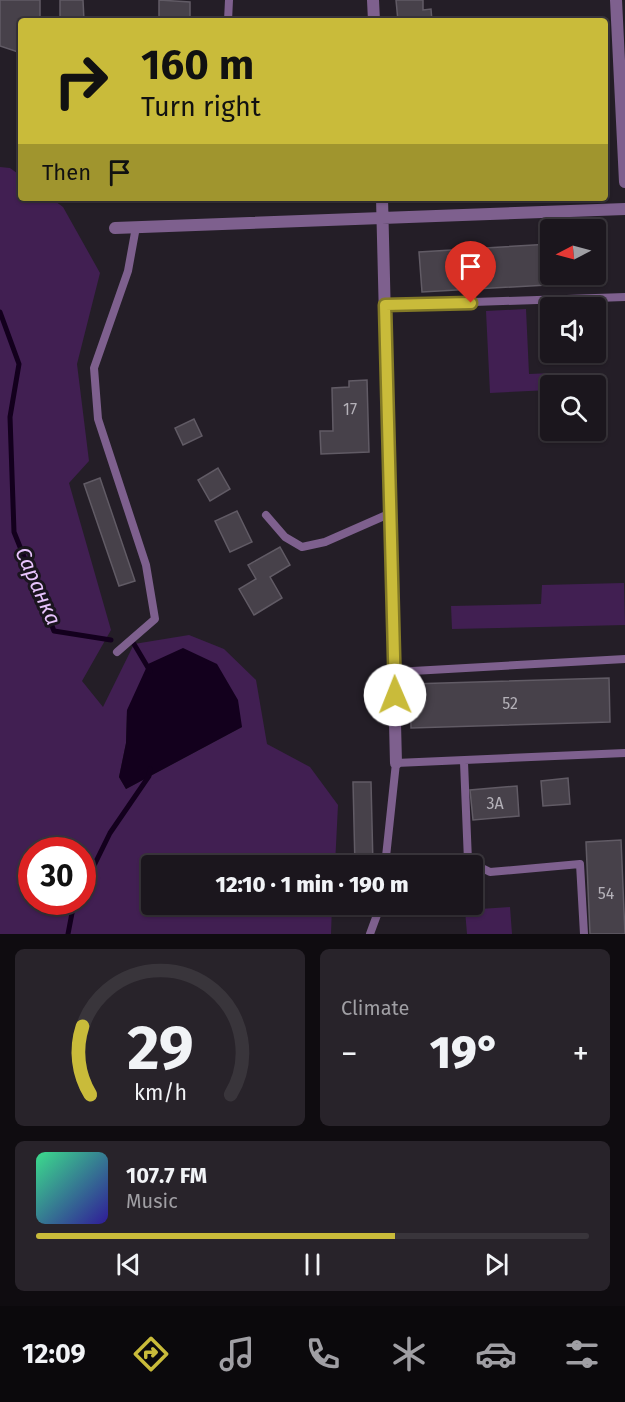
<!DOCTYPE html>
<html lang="en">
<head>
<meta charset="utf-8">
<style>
	body { margin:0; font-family:"Fira Sans",sans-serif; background:#28232a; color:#f1f3f6; height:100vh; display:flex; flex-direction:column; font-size:22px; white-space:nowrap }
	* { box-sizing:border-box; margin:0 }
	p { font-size:20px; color:#a09fa4 }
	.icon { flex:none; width:33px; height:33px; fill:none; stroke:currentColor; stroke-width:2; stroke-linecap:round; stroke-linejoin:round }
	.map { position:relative; height:934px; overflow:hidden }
	.panel { display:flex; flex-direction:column; gap:15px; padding:15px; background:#0f0c10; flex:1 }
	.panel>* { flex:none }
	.banner { position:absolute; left:18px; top:18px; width:590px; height:183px; border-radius:6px; box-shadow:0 2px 4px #0004,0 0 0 2px #39353b; background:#c9bb3a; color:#111; overflow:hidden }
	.needle { width:39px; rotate:264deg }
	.tools { position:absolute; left:540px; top:219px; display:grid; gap:12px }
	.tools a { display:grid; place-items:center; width:66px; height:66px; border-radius:6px; background:#1b161d; box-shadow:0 2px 4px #0004,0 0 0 2px #39353b; font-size:30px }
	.speed { position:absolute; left:18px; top:837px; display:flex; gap:12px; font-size:30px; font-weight:700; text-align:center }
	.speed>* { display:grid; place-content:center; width:78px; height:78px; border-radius:50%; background:#1b161d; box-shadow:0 2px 4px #0004,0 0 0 2px #39353b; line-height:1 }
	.speed .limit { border:9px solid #d22; background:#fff; color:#111 }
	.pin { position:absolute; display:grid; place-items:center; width:51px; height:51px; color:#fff; margin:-62px -26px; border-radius:50% 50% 50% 0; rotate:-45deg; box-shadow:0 0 6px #0007 }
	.pin .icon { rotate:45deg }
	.me { position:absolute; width:66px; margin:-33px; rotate:359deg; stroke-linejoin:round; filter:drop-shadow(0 0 4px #0008) }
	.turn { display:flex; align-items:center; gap:21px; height:126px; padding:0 24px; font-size:27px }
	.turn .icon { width:78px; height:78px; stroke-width:2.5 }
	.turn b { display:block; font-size:42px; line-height:51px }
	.then { display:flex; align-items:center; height:57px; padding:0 24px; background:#0003; gap:12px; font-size:22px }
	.big { font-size:45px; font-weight:800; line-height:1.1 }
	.panel .widget { flex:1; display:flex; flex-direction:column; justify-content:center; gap:9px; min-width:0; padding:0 21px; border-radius:9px; background:#28232a }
	.panel .dial { align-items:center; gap:0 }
	.dial svg { height:156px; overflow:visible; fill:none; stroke:#39353b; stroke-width:7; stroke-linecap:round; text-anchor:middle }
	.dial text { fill:#f1f3f6; stroke:none }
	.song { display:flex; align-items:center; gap:18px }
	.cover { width:72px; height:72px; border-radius:9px; background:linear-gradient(135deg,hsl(150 70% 55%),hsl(250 70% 35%)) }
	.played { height:6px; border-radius:3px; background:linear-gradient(90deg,#c9bb3a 65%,#39353b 65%) }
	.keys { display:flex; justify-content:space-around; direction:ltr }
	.heat { display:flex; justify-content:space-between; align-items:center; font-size:33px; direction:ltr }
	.panel .tiles { flex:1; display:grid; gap:15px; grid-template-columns:1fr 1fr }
	.widget:last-child { grid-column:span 2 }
	.trip { position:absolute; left:141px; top:855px; width:342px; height:60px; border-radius:6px; background:#1b161d; box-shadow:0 2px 4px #0004,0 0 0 2px #39353b; font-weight:800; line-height:60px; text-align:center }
	.tabs { display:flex; height:96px; justify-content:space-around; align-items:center; background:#0b090c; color:#a09fa4 }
	.tabs .icon { width:42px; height:42px }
	.tabs .selected { color:#c9bb3a }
	.tabs b { font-size:27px; color:#f1f3f6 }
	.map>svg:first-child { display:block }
</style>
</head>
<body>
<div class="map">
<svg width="625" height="934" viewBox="0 0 625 934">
	<rect width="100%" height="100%" fill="#241e27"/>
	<path fill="#411f52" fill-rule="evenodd" d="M0,167L10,168L21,176V198H51L63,207L100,273L77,364L89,461L69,483L111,630L82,681L103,707L134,644L189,635L224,649L256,680L267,744L310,767L338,805L335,865L152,866V904L332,905L331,934H0ZM127,710L242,727L126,789L119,777L126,743ZM32,850H82V902H32Z
		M526,309L529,374L553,373V385L550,386V390L490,393L486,311Z
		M624,583L625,625L452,629L451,606L541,604L542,585Z
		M510,907L512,934H467L465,910Z"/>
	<path fill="#13001d" d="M183,648L217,664L238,700L242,727L126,789L119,777L126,743L127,710L148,664Z"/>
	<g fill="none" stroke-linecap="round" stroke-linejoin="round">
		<path stroke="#13001d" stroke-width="5" d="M0,312L19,364L10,417L14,532L54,631L111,640
			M134,644L150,671
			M82,890L110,833L149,776L150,769
			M68,934L72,913L77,902"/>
	</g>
	<path fill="#47414a" stroke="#615b65" stroke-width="1.5" d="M0,0H40V21H21V53L0,46Z
		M60,0H83L84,21H60Z
		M159,0L190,2V21H159Z
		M396,0H423V10L431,9L432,21H398Z
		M596,241H598L600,282L422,292L419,252L550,244V274H596Z
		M367,380L369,452L321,454L320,431H333L332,388L349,387V381Z
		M194,419L202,436L183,445L175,428Z
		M218,468L230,489L210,501L198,480Z
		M100,478L135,581L119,586L84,484Z
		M237,511L252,542L230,552L215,521Z
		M280,547L290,565L270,577L282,598L254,615L239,589L256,579L248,565Z
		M609,678L610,722L411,728L410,684Z
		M568,778L570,804L543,806L541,781Z
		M353,782H371L373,866H355Z
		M517,786L519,816L473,820L470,790Z
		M621,840L625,934H590L586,842Z"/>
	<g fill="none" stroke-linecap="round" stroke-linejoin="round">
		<path stroke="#7e608e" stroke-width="8" d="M228,21L229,0
			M385,305L625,297
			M266,515L285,537L302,547L325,542L391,513
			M117,652L155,619L146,565L98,419L94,368L128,271L136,227
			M395,672L625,659
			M464,762L468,861L490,872L580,864L584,934
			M385,866L396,763L625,753
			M370,934L381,904"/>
		<path stroke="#7e608e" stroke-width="12" d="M373,0L374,21
			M616,0L625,182
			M382,198L396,763
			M115,228L625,209"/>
	</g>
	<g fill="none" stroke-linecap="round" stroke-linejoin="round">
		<g stroke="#837a26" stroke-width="15">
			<path id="route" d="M395,695L385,305L471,303"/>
		</g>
		<use href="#route" stroke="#c9bb3a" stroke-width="10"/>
	</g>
	<g text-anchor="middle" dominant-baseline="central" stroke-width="6" stroke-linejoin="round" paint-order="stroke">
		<g font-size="16" fill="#b4b1b8">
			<text x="350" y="409">17</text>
			<text x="510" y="703">52</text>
			<text x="495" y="803">3А</text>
			<text x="606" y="893">54</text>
		</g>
		<g font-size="21" font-style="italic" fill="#e8c4fd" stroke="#1a151e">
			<text transform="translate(38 586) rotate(66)">Саранка</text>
		</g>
	</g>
</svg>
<div class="tools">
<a><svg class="needle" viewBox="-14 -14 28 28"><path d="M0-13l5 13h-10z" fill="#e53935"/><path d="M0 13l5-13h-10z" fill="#a09fa4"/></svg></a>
<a><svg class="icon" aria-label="sound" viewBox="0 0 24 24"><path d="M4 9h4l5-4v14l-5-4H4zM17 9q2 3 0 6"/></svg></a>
<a><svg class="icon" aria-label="search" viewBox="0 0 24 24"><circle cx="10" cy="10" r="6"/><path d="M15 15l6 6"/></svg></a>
</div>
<div class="speed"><div class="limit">30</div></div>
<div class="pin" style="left:471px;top:303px;background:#d93025"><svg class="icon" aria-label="arrive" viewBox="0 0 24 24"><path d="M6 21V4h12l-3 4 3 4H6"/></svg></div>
<svg class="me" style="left:395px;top:695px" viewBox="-20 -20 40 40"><circle r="19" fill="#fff"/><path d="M0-13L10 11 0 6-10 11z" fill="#c9bb3a"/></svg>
<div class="trip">12:10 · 1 min · 190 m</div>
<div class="banner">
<div class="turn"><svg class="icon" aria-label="right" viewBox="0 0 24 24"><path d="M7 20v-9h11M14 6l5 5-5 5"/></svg><div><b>160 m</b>Turn right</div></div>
<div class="then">Then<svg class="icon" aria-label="arrive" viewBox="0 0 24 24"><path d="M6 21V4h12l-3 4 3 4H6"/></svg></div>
</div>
</div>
<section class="panel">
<div class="tiles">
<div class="widget dial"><svg viewBox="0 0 100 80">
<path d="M14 69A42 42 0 1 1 86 69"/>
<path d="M14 69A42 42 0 0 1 10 34" stroke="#c9bb3a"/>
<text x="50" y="56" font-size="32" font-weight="700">29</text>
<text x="50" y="72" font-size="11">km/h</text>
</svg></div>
<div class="widget"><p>Climate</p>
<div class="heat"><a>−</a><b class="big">19°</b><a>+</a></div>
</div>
<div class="widget">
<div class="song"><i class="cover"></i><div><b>107.7 FM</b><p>Music</p></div></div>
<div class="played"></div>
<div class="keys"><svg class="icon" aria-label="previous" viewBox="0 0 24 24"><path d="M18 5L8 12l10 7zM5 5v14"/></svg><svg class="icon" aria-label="pause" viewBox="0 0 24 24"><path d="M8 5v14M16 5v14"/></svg><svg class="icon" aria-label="next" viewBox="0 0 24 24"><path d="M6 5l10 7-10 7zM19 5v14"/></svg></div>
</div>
</div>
</section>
<nav class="tabs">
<b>12:09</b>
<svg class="icon selected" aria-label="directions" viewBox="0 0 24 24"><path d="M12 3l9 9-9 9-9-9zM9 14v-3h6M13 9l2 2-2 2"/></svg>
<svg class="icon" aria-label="music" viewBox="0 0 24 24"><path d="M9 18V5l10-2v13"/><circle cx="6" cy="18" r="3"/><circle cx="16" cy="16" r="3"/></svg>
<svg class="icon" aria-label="phone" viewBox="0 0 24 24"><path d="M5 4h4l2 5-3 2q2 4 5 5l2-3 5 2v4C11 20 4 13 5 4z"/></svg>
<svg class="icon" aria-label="climate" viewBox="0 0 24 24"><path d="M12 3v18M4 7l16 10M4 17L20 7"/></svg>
<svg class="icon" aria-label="car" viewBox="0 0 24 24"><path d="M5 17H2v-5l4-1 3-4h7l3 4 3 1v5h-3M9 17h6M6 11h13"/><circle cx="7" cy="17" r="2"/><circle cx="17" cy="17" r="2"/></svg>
<svg class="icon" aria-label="filters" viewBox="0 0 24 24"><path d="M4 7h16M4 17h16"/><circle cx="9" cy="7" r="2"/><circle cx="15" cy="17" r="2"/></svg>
</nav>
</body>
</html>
